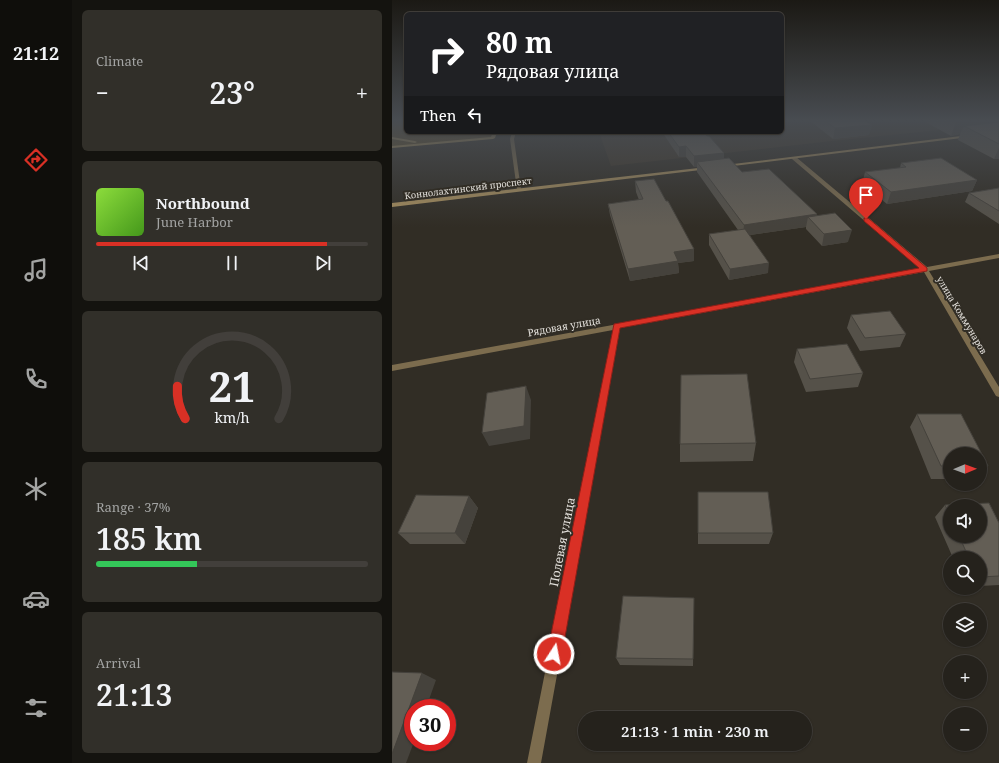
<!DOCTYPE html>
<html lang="en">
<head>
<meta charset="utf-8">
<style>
	body { margin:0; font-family:"Noto Serif",serif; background:#312f29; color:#f1f3f6; height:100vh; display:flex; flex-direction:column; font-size:15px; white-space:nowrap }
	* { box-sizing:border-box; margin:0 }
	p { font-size:13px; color:#a3a4a3 }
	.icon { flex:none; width:22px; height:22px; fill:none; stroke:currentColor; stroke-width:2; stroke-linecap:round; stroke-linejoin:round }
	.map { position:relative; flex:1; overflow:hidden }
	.panel { display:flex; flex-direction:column; gap:10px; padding:10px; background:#14130f; width:320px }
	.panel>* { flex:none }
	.top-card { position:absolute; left:12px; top:12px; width:380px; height:122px; border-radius:6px; box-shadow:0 1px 3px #0004,0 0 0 1px #423f3b; background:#202124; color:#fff; overflow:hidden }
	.needle { width:26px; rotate:89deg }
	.controls { position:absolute; left:551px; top:447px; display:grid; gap:8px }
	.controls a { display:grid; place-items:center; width:44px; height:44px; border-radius:50%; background:#25221c; box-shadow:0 1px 3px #0004,0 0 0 1px #423f3b; font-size:20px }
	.speed { position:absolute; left:12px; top:699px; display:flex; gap:8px; font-size:20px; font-weight:700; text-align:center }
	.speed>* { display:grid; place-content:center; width:52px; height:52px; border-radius:50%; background:#25221c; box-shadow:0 1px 3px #0004,0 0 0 1px #423f3b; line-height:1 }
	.speed .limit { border:6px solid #d22; background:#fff; color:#111 }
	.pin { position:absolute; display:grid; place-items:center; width:34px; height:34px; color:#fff; margin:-41px -17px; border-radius:50% 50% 50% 0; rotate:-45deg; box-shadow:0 0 4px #0007 }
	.pin .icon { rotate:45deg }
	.me { position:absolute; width:44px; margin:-22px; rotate:11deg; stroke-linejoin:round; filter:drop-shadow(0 0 3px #0008) }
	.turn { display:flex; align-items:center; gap:14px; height:84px; padding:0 16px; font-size:18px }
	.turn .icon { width:52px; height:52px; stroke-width:2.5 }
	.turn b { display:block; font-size:28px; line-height:34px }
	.then { display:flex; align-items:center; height:38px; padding:0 16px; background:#0003; gap:8px; font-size:15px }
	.big { font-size:30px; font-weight:600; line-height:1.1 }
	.panel .card { flex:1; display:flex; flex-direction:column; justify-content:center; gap:6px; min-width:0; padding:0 14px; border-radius:6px; background:#312f29 }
	.panel .dial { align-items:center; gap:0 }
	.dial svg { height:104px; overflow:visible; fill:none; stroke:#423f3b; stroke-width:7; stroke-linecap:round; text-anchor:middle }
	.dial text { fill:#f1f3f6; stroke:none }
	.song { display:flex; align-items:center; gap:12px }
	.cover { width:48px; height:48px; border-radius:6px; background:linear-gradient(135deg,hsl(90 70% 55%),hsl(100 70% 35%)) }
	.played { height:4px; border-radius:2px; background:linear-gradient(90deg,#d93025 85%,#423f3b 85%) }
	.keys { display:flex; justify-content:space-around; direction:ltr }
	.heat { display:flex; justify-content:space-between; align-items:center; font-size:22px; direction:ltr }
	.charge { height:6px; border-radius:3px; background:linear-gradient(90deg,#34c759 37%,#423f3b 0) }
	.trip { position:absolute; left:186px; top:711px; width:234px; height:40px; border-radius:20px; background:#25221c; box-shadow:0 1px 3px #0004,0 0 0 1px #423f3b; font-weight:600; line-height:40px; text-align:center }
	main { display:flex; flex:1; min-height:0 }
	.tab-bar { display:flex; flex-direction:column; width:72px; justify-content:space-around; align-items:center; background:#0f0e0b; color:#a3a4a3 }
	.tab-bar .icon { width:28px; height:28px }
	.tab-bar .active { color:#d93025 }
	.tab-bar b { font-size:18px; color:#f1f3f6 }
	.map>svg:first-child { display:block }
</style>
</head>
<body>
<main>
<nav class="tab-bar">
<b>21:12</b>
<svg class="icon active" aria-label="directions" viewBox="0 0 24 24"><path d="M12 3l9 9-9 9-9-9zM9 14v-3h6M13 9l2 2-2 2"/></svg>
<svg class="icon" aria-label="music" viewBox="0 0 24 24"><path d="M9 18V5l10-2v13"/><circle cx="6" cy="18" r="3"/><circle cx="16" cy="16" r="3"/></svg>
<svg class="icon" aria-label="phone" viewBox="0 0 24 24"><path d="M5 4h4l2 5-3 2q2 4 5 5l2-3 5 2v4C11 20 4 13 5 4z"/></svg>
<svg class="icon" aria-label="climate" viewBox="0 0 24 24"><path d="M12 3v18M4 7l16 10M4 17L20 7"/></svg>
<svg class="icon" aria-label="car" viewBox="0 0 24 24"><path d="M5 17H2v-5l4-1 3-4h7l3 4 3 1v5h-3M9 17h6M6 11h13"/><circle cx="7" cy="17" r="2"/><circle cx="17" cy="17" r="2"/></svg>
<svg class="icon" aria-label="filters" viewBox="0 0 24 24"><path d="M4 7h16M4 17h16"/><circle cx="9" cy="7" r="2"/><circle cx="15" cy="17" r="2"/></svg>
</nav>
<section class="panel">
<div class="card"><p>Climate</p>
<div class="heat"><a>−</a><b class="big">23°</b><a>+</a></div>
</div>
<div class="card">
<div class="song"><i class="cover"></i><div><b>Northbound</b><p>June Harbor</p></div></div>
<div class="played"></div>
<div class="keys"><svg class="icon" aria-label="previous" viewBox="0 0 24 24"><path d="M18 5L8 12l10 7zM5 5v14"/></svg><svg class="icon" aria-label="pause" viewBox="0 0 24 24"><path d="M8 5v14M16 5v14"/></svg><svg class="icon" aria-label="next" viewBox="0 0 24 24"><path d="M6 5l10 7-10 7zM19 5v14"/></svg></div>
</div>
<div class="card dial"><svg viewBox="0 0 100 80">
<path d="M14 69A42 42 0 1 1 86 69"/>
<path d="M14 69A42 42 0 0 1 8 44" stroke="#d93025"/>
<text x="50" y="56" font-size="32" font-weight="700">21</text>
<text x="50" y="72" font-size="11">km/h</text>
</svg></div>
<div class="card"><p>Range · 37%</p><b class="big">185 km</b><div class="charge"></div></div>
<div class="card"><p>Arrival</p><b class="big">21:13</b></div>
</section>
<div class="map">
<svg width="607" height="763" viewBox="0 0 607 763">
	<rect width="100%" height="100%" fill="#312d25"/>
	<path fill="#3e362a" d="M390,120H607V124L440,141L219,166L208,135L239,132H390Z"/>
	<path fill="#624e24" d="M0,120H14V132H103L101,138L0,147Z"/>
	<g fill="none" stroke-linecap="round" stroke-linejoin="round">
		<path fill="#b2985c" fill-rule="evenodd" d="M101,132H105L103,138L101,139L0,148V146L99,137Z
			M0,137L23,141L25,142L23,143L0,139Z"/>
		<path fill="#7c6c4e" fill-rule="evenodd" d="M120,132H124L122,139L129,190L127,191L125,190L118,139Z
			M400,157H404L535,267L607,254V258L537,271L607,387V397L604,396L532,272L228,328L149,763H135L221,330L0,371V365L529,269L400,159Z"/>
		<path fill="#a88f5e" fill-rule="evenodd" d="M577,135L578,137L333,167L331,166L333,165Z
			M315,167L317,168V169L0,207V203Z"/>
	</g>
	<path fill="#555149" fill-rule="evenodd" d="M417,120H472L477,135L441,139Z
		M530,120H607V159H602L566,140L568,134L559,136Z
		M270,132H312L332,159L350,172L425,215L456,242L430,246L414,229V227L358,235L376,273L337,280L317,245V234L346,230L305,172V167H302L294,157H287Z
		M509,163L585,180L580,191L495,204L470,184L473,172L508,168Z
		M243,181L274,201L302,249V261L286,263L287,273L238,281L218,215L216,204L247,200L244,192Z
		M607,188V224L573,202L577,193Z
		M459,315L514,334L508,347L468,351L455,328Z
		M405,349L471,373L466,387L414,392L402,362Z
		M525,414H569L596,466L588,475V454H558V479H539L518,427Z
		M364,443L361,461L288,462V444Z
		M306,492L381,533L377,544H306Z
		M77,496L86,508L73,544H18L6,533Z
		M597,503L607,523V585L588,586V558H561L543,517L553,505ZM558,506H588V536H558Z
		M302,598L301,666L228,665L224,658Z"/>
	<path fill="#45423c" d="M586,120H607V127L572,126L568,134L559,136L564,122Z
		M480,125L477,135L441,139L443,128Z
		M294,146V157H287V147Z
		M607,148V159H602Z
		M332,153V164L305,162V167H302V156Z
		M585,180L580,191L495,204L499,192Z
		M425,214L423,224L416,217L414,227L351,236L352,225Z
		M460,230L456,242L430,246L432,234Z
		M302,249V261L286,263L287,273L238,281L236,269L282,252Z
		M377,263L376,273L337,280L338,269Z
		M134,386L139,400L138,439L97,446L90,433Z
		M77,496L86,508L73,544L63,533Z
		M30,673L44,680L34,708H21V742H22L14,763H0V754Z"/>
	<path fill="#635e55" stroke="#45423c" d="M432,120H472L480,125L443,128Z
		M559,120H586L564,122Z
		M607,122V144L572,126Z
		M276,132H312L315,136H317L332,153L302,156L294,146L287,147Z
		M337,158L350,172L377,169L425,214L352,225L305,162Z
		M549,158L585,180L499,192L473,172L514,167L509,163Z
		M262,179L274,201H276L302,249L282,252L286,261L236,269L216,204L251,199L243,181Z
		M607,188V211L577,193Z
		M443,213L460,230L432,234L416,217Z
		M353,229L377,263L338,269L317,234Z
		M498,311L514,334L473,338L459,315Z
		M455,344L471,373L418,379L405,349Z
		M355,374L364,443L288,444L289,375Z
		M134,386L132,426L90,433L95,393Z
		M525,414H569L596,466H588V454H558V466H549Z
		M306,492H376L381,533H306Z
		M24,495L77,496L63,533H6Z
		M597,503L607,523V576L588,577V558H577L567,536H588V506H558V516L553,505Z
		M231,596L302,598L301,659L224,658Z
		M0,672L30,673L0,754Z"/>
	<linearGradient id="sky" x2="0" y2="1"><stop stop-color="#1b1914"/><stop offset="0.53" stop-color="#484c51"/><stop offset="1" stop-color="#484c51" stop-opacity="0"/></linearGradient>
	<rect width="607" height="227" fill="url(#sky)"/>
	<path fill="#d93025" stroke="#8d1f18" d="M472,218H476L535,268V271L228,328L170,654L168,659L162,661L157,659L155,654L222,324L527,268L472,221Z"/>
	<g text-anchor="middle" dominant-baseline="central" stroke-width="4" stroke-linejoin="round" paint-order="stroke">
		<g font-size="9" fill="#e3e0db" stroke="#312d25">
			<text transform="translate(76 188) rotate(-7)">Коннолахтинский проспект</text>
			<text transform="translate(570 315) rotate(59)">улица Коммунаров</text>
		</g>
		<g font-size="10" fill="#e3e0db" stroke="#312d25">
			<text transform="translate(172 326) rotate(-10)">Рядовая улица</text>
		</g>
		<g font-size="12" fill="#e3e0db" stroke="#312d25">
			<text transform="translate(170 542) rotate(-79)">Полевая улица</text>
		</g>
	</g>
</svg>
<div class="controls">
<a><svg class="needle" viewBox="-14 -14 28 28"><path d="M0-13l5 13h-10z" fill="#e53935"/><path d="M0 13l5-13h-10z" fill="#a3a4a3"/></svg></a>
<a><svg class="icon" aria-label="sound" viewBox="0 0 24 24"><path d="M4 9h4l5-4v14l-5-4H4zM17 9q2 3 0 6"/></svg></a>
<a><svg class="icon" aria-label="search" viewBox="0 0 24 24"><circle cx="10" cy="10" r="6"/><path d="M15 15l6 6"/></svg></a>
<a><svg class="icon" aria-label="layers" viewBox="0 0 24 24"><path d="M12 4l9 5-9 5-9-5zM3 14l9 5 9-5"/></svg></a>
<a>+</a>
<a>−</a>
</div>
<div class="speed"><div class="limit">30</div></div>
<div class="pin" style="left:474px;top:219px;background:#d93025"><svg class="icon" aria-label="arrive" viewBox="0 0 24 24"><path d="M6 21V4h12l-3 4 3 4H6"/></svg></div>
<svg class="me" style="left:162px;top:654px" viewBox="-20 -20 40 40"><circle r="17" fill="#d93025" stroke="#fff" stroke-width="3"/><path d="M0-11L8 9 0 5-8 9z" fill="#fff"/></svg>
<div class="trip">21:13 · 1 min · 230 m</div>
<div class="top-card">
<div class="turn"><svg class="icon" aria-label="right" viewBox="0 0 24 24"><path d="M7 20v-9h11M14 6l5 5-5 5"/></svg><div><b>80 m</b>Рядовая улица</div></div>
<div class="then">Then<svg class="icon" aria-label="left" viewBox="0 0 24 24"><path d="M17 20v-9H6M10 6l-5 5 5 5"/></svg></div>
</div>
</div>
</main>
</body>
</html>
